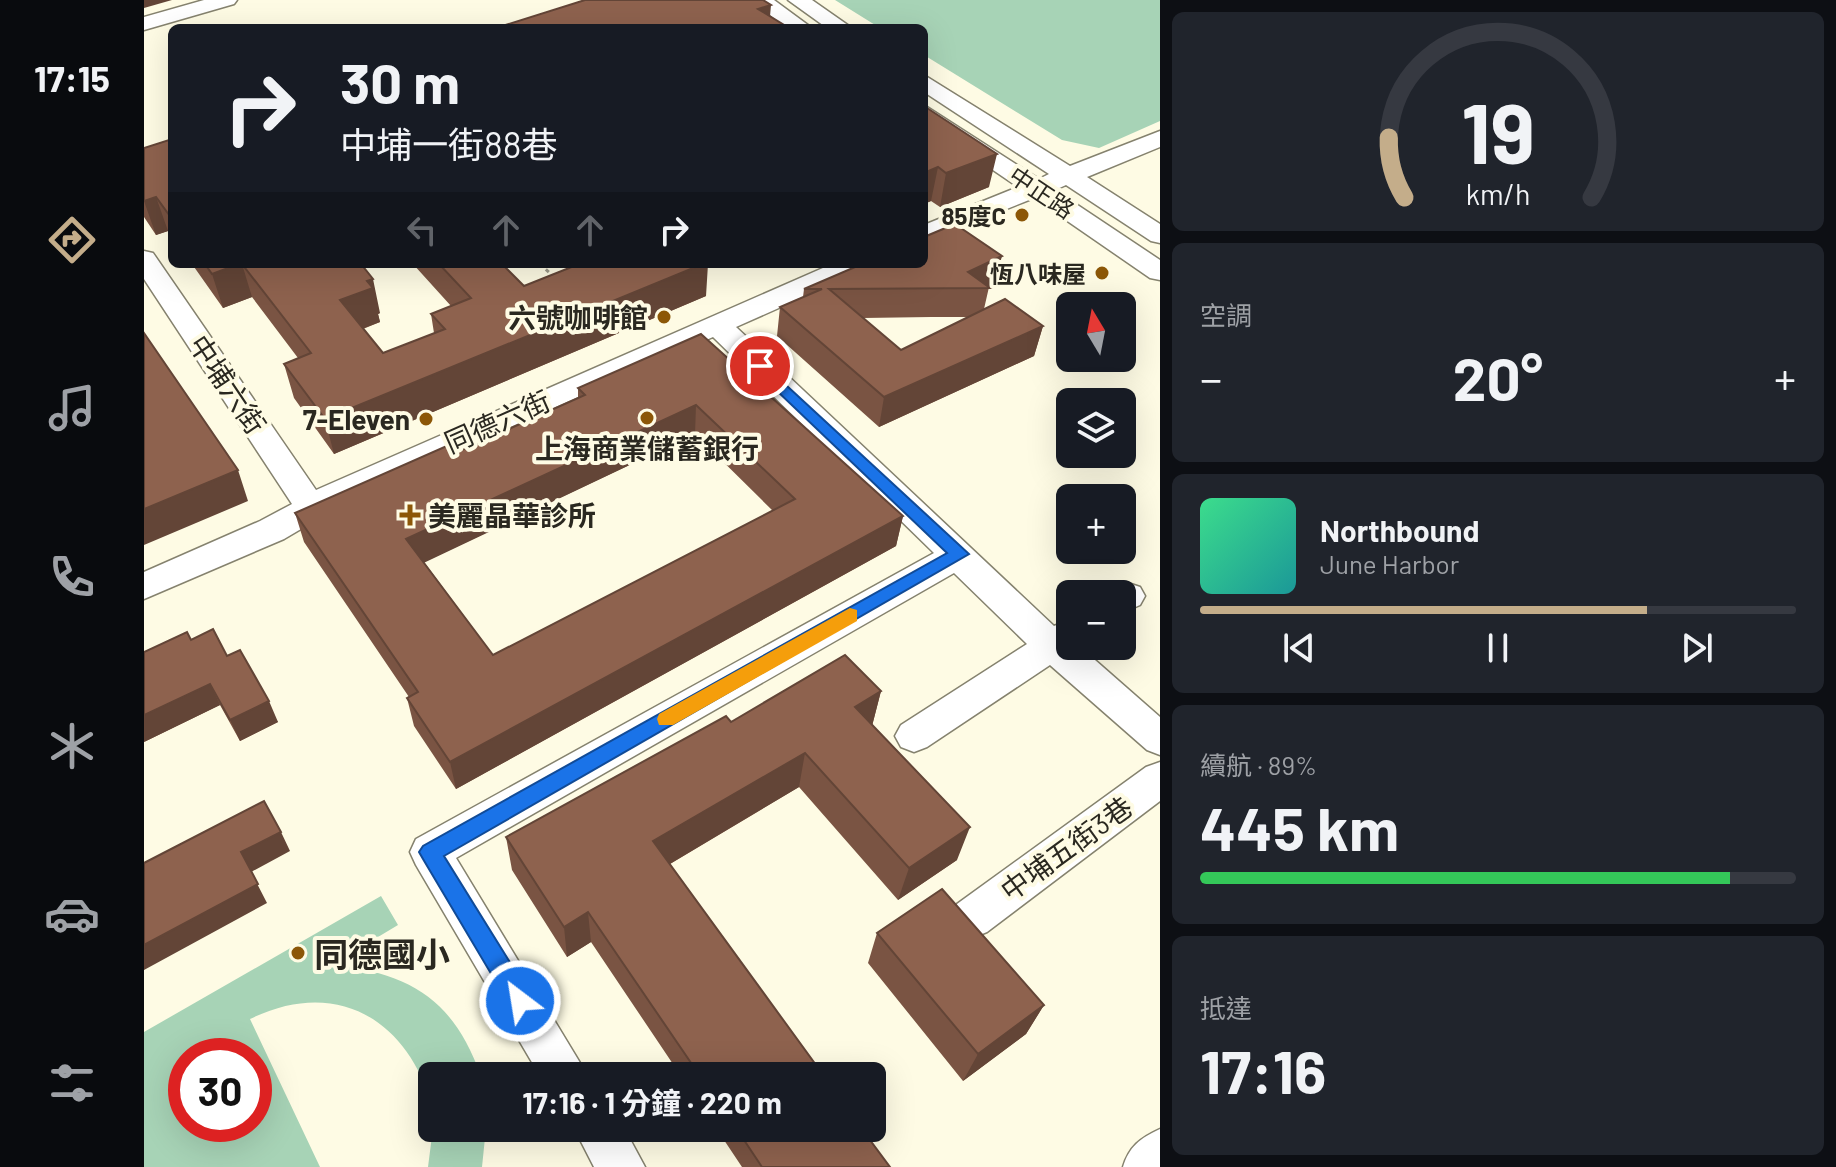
<!DOCTYPE html>
<html lang="zh-TW">
<head>
<meta charset="utf-8">
<style>
	body { margin:0; font-family:Barlow,"Noto Sans TC",sans-serif; background:#20242c; color:#f1f3f6; height:100vh; display:flex; flex-direction:column; font-size:30px; white-space:nowrap }
	* { box-sizing:border-box; margin:0 }
	p { font-size:26px; color:#9ea1a6 }
	.icon { flex:none; width:44px; height:44px; fill:none; stroke:currentColor; stroke-width:2; stroke-linecap:round; stroke-linejoin:round }
	.map { position:relative; flex:1; overflow:hidden }
	.panel { display:flex; flex-direction:column; gap:12px; padding:12px; background:#0d0f14; width:676px }
	.panel>* { flex:none }
	.top-card { position:absolute; left:24px; top:24px; width:760px; height:244px; border-radius:12px; box-shadow:0 8px 32px #0002; background:#171b24; color:#f1f3f6; overflow:hidden }
	.needle { width:52px; rotate:350deg }
	.controls { position:absolute; left:912px; top:292px; display:grid; gap:16px }
	.controls a { display:grid; place-items:center; width:80px; height:80px; border-radius:12px; background:#171b24; box-shadow:0 8px 32px #0002; font-size:40px }
	.speed { position:absolute; left:24px; top:1038px; display:flex; gap:16px; font-size:40px; font-weight:700; text-align:center }
	.speed>* { display:grid; place-content:center; width:104px; height:104px; border-radius:50%; background:#171b24; box-shadow:0 8px 32px #0002; line-height:1 }
	.speed .limit { border:12px solid #d22; background:#fff; color:#111 }
	.pin { position:absolute; display:grid; place-items:center; width:68px; height:68px; color:#fff; margin:-34px; border:4px solid #fff; border-radius:50%; box-shadow:0 2px 8px #0007 }
	.me { position:absolute; width:88px; margin:-44px; rotate:329deg; stroke-linejoin:round; filter:drop-shadow(0 0 6px #0008) }
	.turn { display:flex; align-items:center; gap:28px; height:168px; padding:0 40px; font-size:36px }
	.turn .icon { width:104px; height:104px; stroke-width:2.5 }
	.turn b { display:block; font-size:56px; line-height:68px }
	.lanes { display:flex; align-items:center; height:76px; padding:0 40px; background:#0003; justify-content:center; gap:40px; direction:ltr }
	.lanes .off { opacity:.35 }
	.big { font-size:60px; font-weight:700; line-height:1.1 }
	.panel .card { flex:1; display:flex; flex-direction:column; justify-content:center; gap:12px; min-width:0; padding:0 28px; border-radius:12px; background:#20242c }
	.panel .dial { align-items:center; gap:0 }
	.dial svg { height:208px; overflow:visible; fill:none; stroke:#363941; stroke-width:7; stroke-linecap:round; text-anchor:middle }
	.dial text { fill:#f1f3f6; stroke:none }
	.song { display:flex; align-items:center; gap:24px }
	.cover { width:96px; height:96px; border-radius:12px; background:linear-gradient(135deg,hsl(150 70% 55%),hsl(180 70% 35%)) }
	.played { height:8px; border-radius:4px; background:linear-gradient(90deg,#c4ad8a 75%,#363941 75%) }
	.keys { display:flex; justify-content:space-around; direction:ltr }
	.heat { display:flex; justify-content:space-between; align-items:center; font-size:44px; direction:ltr }
	.charge { height:12px; border-radius:6px; background:linear-gradient(90deg,#34c759 89%,#363941 0) }
	.trip { position:absolute; left:274px; top:1062px; width:468px; height:80px; border-radius:12px; background:#171b24; box-shadow:0 8px 32px #0002; font-weight:700; line-height:80px; text-align:center }
	main { display:flex; flex:1; min-height:0 }
	.tabs { display:flex; flex-direction:column; width:144px; justify-content:space-around; align-items:center; background:#090b0e; color:#9ea1a6 }
	.tabs .icon { width:56px; height:56px }
	.tabs .selected { color:#c4ad8a }
	.tabs b { font-size:36px; color:#f1f3f6 }
	.map>svg:first-child { display:block }
</style>
</head>
<body>
<main>
<nav class="tabs">
<b>17:15</b>
<svg class="icon selected" aria-label="directions" viewBox="0 0 24 24"><path d="M12 3l9 9-9 9-9-9zM9 14v-3h6M13 9l2 2-2 2"/></svg>
<svg class="icon" aria-label="music" viewBox="0 0 24 24"><path d="M9 18V5l10-2v13"/><circle cx="6" cy="18" r="3"/><circle cx="16" cy="16" r="3"/></svg>
<svg class="icon" aria-label="phone" viewBox="0 0 24 24"><path d="M5 4h4l2 5-3 2q2 4 5 5l2-3 5 2v4C11 20 4 13 5 4z"/></svg>
<svg class="icon" aria-label="climate" viewBox="0 0 24 24"><path d="M12 3v18M4 7l16 10M4 17L20 7"/></svg>
<svg class="icon" aria-label="car" viewBox="0 0 24 24"><path d="M5 17H2v-5l4-1 3-4h7l3 4 3 1v5h-3M9 17h6M6 11h13"/><circle cx="7" cy="17" r="2"/><circle cx="17" cy="17" r="2"/></svg>
<svg class="icon" aria-label="filters" viewBox="0 0 24 24"><path d="M4 7h16M4 17h16"/><circle cx="9" cy="7" r="2"/><circle cx="15" cy="17" r="2"/></svg>
</nav>
<div class="map">
<svg width="1016" height="1167" viewBox="0 0 1016 1167">
	<rect width="100%" height="100%" fill="#fefbe4"/>
	<path fill="#a7d3b6" fill-rule="evenodd" d="M691,0H1016V121L955,148L918,140L780,55V28H736Z
		M237,896L254,925L189,964C268,975 309,999 337,1076H288V1106C263,1018 191,977 106,1019L176,1167H0V1032ZM42,1056H110V1124H42Z
		M289,1128H342L338,1167H284Z"/>
	<g fill="none" stroke-linecap="round" stroke-linejoin="round">
		<g stroke="#85826e" stroke-width="3">
			<path id="minor" d="M60,0H93L90,4L0,30V17Z
				M606,0H630L668,28H643Z
				M644,0H668L708,28H683Z
				M780,75L926,166L1016,131V147L943,177L1016,224V243L1007,241L922,185L911,190L1016,260V280L1006,278L890,198L780,242V225L874,187L780,123V105L895,179L905,174L780,92Z
				M0,251L9,253L172,490L688,264H724L720,270L592,327L910,626L926,620V646H935L1016,717V755L1003,750L906,665L783,747L770,752L757,747L751,736L757,725L883,644L810,573L312,858L444,1076H396L272,865L266,852L272,839L790,553L569,337L218,493L140,539L0,599V572L116,521L148,504L0,279Z
				M984,583L996,587L1001,596L996,605L978,613V594H964Z
				M1016,762V801L843,932L828,938L813,932L807,918L813,904L1002,767Z
				M430,1128H480L501,1167H450Z
				M1016,1129V1167H979C985,1147 996,1138 1016,1129Z"/>
		</g>
		<path stroke="#9c9989" stroke-width="3" stroke-dasharray="4 4" stroke-linecap="butt" d="M396,264L410,277"/>
		<use href="#minor" fill="#fff" fill-rule="evenodd"/>
	</g>
	<path fill="#7a5443" fill-rule="evenodd" d="M780,106L845,187L796,207L787,201L780,204Z
		M28,139V236L24,231L12,235L0,217V148Z
		M48,264H98L236,313L234,314L236,322L219,329L239,353L290,333L287,314L307,306L269,264H358L380,286L562,296L190,454L150,398L140,364L154,358L108,297L79,308Z
		M850,285L845,287L840,309L899,326L890,356L735,427L633,336L636,307L659,297L660,289ZM787,317H824L757,350L719,318Z
		M557,334L759,516L752,546L312,789L270,726L263,698L265,697L160,542L151,513L311,453L434,398V388ZM551,434L629,511L349,655L280,562Z
		M47,640L83,656L134,722L96,741L76,705L0,742Z
		M737,691L728,726L813,860L754,900L655,787L526,864L680,1076H537L447,942L423,957L368,870L362,837L587,722Z
		M733,933L900,1005L882,1034L819,1081L724,963Z
		M572,1128H717L746,1167H598Z"/>
	<path fill="#634537" d="M0,0H28L0,8Z
		M627,5L625,28L614,9Z
		M853,154L845,187L796,207L802,173Z
		M794,167L787,201L780,204V173Z
		M12,197L24,231L12,235L0,201Z
		M858,256L850,285L845,288L824,272Z
		M95,264H98L108,297L79,308L68,274Z
		M559,264H564L562,296L190,454L181,419Z
		M229,279L236,313L234,314L236,322L204,334L196,300L223,281Z
		M899,326L890,356L735,427L740,397Z
		M552,405L551,434L269,568L262,539Z
		M94,470L104,501L0,545V509Z
		M759,516L752,546L312,789L306,762Z
		M66,684L76,705L0,742V715Z
		M737,691L728,726L711,707Z
		M125,701L134,722L96,741L86,720Z
		M661,753L655,787L509,874V841Z
		M826,827L813,860L754,900L765,868Z
		M137,832L146,851L107,872L123,903L0,970V945L97,852Z
		M444,912L447,942L423,957L420,927Z
		M900,1005L882,1034L819,1081L834,1054Z"/>
	<path fill="#8e624e" stroke="#634537" stroke-width="2" fill-rule="evenodd" d="M441,0H619L627,5L614,9L645,28H352Z
		M780,106L853,154L802,173L794,167L780,173Z
		M28,139V219L12,197L0,201V148Z
		M811,224L858,256L824,272L846,288L685,289L757,350L861,299L899,326L740,397L636,307L678,289H660L718,264H780V237Z
		M61,264H95L68,274Z
		M98,264H217L229,279L223,281L229,288L196,300L239,353L301,329L287,314L327,298L295,264H358L380,286L435,264H559L181,419L140,364L167,353Z
		M0,333L94,470L0,509Z
		M557,334L759,516L306,762L263,698L274,692L151,513L305,445L311,453L441,395L434,388ZM552,405L651,499L349,655L262,539Z
		M69,629L83,656L96,650L125,701L86,720L66,684L0,715V652L43,632L47,640Z
		M701,655L737,691L711,707L826,827L765,868L661,753L509,841L680,1076H556L444,912L420,927L362,837L582,716L587,722Z
		M120,801L137,832L97,852L114,884L0,945V863Z
		M798,889L900,1005L834,1054L733,933Z
		M592,1128H717L746,1167H618Z"/>
	<path fill="#1a73e8" stroke="#114b97" stroke-width="2" d="M616,361L825,554L300,856L385,993L388,1001L385,1009L376,1013L368,1009L279,859L275,852L279,846L803,553L611,370V362Z"/>
	<path fill="#f59e0b" d="M706,608L713,610V621L529,725H515L513,719L515,714Z"/>
	<g fill="#8c5707" stroke="#fefbe4" stroke-width="3">
		<circle cx="878" cy="215" r="8"/>
		<circle cx="958" cy="273" r="8"/>
		<circle cx="520" cy="317" r="8"/>
		<circle cx="503" cy="418" r="8"/>
		<circle cx="282" cy="419" r="8"/>
		<path d="M262 503h8v8h8v8h-8v8h-8v-8h-8v-8h8z"/>
		<circle cx="154" cy="953" r="8"/>
	</g>
	<g text-anchor="middle" dominant-baseline="central" stroke-width="8" stroke-linejoin="round" paint-order="stroke">
		<g font-size="24" fill="#2a2820" stroke="#fefbe4">
			<text transform="translate(898 192) rotate(34)">中正路</text>
		</g>
		<g font-size="24" font-weight="bold" fill="#2a2820" stroke="#fefbe4" text-anchor="end">
			<text x="862" y="215">85度C</text>
			<text x="942" y="273">恆八味屋</text>
		</g>
		<g font-size="28" font-weight="bold" fill="#2a2820" stroke="#fefbe4" text-anchor="end">
			<text x="504" y="317">六號咖啡館</text>
			<text x="266" y="419">7-Eleven</text>
			<text x="503" y="448" text-anchor="middle">上海商業儲蓄銀行</text>
			<text x="284" y="515" text-anchor="start">美麗晶華診所</text>
		</g>
		<g font-size="28" fill="#2a2820" stroke="#fefbe4">
			<text transform="translate(84 384) rotate(56)">中埔六街</text>
			<text transform="translate(353 421) rotate(-24)">同德六街</text>
			<text transform="translate(922 848) rotate(-36)">中埔五街3巷</text>
		</g>
		<g font-size="34" font-weight="bold" fill="#2a2820" stroke="#fefbe4" text-anchor="start">
			<text x="170" y="953">同德國小</text>
		</g>
	</g>
</svg>
<div class="controls">
<a><svg class="needle" viewBox="-14 -14 28 28"><path d="M0-13l5 13h-10z" fill="#e53935"/><path d="M0 13l5-13h-10z" fill="#9ea1a6"/></svg></a>
<a><svg class="icon" aria-label="layers" viewBox="0 0 24 24"><path d="M12 4l9 5-9 5-9-5zM3 14l9 5 9-5"/></svg></a>
<a>+</a>
<a>−</a>
</div>
<div class="speed"><div class="limit">30</div></div>
<div class="pin" style="left:616px;top:366px;background:#d93025"><svg class="icon" aria-label="arrive" viewBox="0 0 24 24"><path d="M6 21V4h12l-3 4 3 4H6"/></svg></div>
<svg class="me" style="left:376px;top:1001px" viewBox="-20 -20 40 40"><circle r="17" fill="#1a73e8" stroke="#fff" stroke-width="3"/><path d="M0-11L8 9 0 5-8 9z" fill="#fff"/></svg>
<div class="trip">17:16 · 1 分鐘 · 220 m</div>
<div class="top-card">
<div class="turn"><svg class="icon" aria-label="right" viewBox="0 0 24 24"><path d="M7 20v-9h11M14 6l5 5-5 5"/></svg><div><b>30 m</b>中埔一街88巷</div></div>
<div class="lanes"><svg class="icon off" aria-label="left" viewBox="0 0 24 24"><path d="M17 20v-9H6M10 6l-5 5 5 5"/></svg><svg class="icon off" aria-label="ahead" viewBox="0 0 24 24"><path d="M12 20V5M6 11l6-6 6 6"/></svg><svg class="icon off" aria-label="ahead" viewBox="0 0 24 24"><path d="M12 20V5M6 11l6-6 6 6"/></svg><svg class="icon" aria-label="right" viewBox="0 0 24 24"><path d="M7 20v-9h11M14 6l5 5-5 5"/></svg></div>
</div>
</div>
<section class="panel">
<div class="card dial"><svg viewBox="0 0 100 80">
<path d="M14 69A42 42 0 1 1 86 69"/>
<path d="M14 69A42 42 0 0 1 8 46" stroke="#c4ad8a"/>
<text x="50" y="56" font-size="32" font-weight="700">19</text>
<text x="50" y="72" font-size="11">km/h</text>
</svg></div>
<div class="card"><p>空調</p>
<div class="heat"><a>−</a><b class="big">20°</b><a>+</a></div>
</div>
<div class="card">
<div class="song"><i class="cover"></i><div><b>Northbound</b><p>June Harbor</p></div></div>
<div class="played"></div>
<div class="keys"><svg class="icon" aria-label="previous" viewBox="0 0 24 24"><path d="M18 5L8 12l10 7zM5 5v14"/></svg><svg class="icon" aria-label="pause" viewBox="0 0 24 24"><path d="M8 5v14M16 5v14"/></svg><svg class="icon" aria-label="next" viewBox="0 0 24 24"><path d="M6 5l10 7-10 7zM19 5v14"/></svg></div>
</div>
<div class="card"><p>續航 · 89%</p><b class="big">445 km</b><div class="charge"></div></div>
<div class="card"><p>抵達</p><b class="big">17:16</b></div>
</section>
</main>
</body>
</html>
